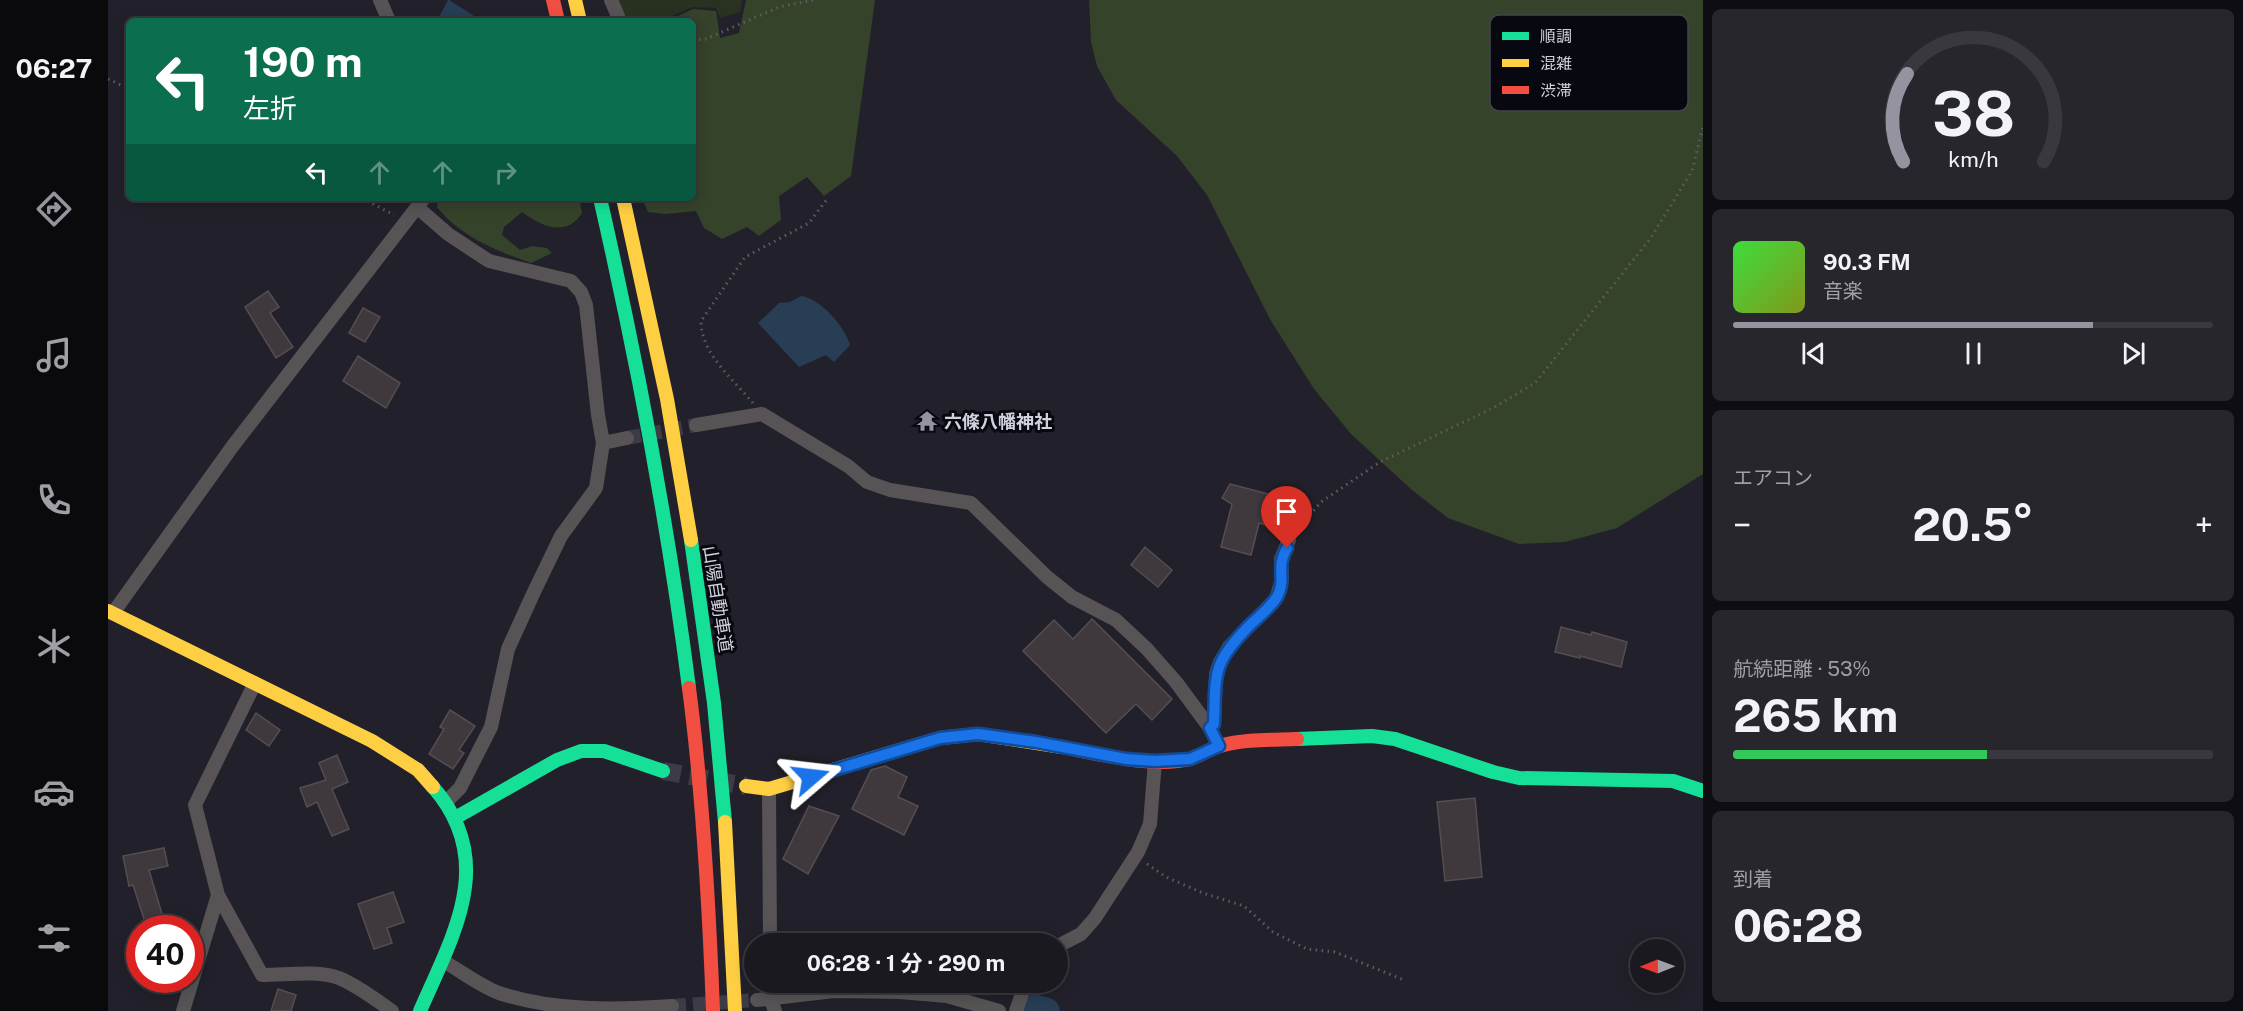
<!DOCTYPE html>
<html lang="ja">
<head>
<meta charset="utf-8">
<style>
	body { margin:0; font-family:"Public Sans","Noto Sans JP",sans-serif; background:#27262d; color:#f1f3f6; height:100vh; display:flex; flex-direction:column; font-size:22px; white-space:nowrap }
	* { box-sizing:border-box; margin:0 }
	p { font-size:20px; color:#9fa0a5 }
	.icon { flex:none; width:33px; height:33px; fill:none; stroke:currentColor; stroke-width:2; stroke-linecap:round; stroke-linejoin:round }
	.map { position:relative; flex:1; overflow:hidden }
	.panel { display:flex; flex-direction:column; gap:9px; padding:9px; background:#0e0e12; width:540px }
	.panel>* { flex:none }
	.top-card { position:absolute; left:18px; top:18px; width:570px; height:183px; border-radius:9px; box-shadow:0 3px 15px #0003,0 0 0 2px #38383e; background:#0b6e4f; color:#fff; overflow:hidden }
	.needle { width:39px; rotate:269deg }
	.controls { position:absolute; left:1522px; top:939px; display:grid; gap:12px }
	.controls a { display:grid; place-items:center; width:54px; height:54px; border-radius:50%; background:#1a1920; box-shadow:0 3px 15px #0003,0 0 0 2px #38383e; font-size:30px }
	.speed { position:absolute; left:18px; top:915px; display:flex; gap:12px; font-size:30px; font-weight:700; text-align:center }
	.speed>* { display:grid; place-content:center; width:78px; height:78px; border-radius:50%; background:#1a1920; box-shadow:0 3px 15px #0003,0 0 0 2px #38383e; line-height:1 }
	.speed .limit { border:9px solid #d22; background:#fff; color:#111 }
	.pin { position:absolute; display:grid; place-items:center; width:51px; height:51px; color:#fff; margin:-62px -26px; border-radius:50% 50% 50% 0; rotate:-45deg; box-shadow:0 0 6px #0007 }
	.pin .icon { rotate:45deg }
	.me { position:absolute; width:66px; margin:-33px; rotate:73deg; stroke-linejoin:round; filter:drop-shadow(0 0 4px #0008) }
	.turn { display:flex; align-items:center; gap:21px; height:126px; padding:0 18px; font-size:27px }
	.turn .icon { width:78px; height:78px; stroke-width:2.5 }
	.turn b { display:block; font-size:42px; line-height:51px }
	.lanes { display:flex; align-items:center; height:57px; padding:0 18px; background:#0003; justify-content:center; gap:30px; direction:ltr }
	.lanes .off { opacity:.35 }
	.big { font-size:45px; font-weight:700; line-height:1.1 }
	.panel .card { flex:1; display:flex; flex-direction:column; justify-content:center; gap:9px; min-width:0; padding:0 21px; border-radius:9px; background:#27262d }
	.panel .dial { align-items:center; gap:0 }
	.dial svg { height:156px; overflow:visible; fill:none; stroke:#38383e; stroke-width:7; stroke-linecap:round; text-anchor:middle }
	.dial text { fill:#f1f3f6; stroke:none }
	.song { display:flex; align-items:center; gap:18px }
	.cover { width:72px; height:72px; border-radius:9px; background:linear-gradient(135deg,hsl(120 70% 55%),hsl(70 70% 35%)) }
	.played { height:6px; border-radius:3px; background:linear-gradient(90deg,#94939f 75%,#38383e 75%) }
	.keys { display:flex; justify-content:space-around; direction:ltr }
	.heat { display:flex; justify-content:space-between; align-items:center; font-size:33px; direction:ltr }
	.charge { height:9px; border-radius:4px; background:linear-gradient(90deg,#34c759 53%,#38383e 0) }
	.trip { position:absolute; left:636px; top:933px; width:324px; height:60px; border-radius:30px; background:#1a1920; box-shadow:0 3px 15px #0003,0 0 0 2px #38383e; font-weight:700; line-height:60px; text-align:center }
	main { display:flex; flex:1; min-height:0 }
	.dock { display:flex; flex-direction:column; width:108px; justify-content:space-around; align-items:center; background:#0a0a0d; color:#9fa0a5 }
	.dock .icon { width:42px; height:42px }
	.dock .on { color:#94939f }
	.dock b { font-size:27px; color:#f1f3f6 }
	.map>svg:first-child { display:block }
</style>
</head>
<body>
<main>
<nav class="dock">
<b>06:27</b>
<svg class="icon on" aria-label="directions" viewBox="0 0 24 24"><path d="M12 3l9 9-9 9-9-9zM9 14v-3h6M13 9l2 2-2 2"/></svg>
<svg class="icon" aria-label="music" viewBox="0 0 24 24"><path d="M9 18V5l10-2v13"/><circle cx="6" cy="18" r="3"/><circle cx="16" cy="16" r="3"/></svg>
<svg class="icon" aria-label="phone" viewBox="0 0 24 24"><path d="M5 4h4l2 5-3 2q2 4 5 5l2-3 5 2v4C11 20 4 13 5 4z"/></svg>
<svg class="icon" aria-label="climate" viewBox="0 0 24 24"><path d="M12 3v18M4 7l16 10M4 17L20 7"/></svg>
<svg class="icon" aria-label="car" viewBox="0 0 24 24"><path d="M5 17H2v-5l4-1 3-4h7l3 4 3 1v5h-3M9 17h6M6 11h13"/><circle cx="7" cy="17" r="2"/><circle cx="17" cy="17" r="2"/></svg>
<svg class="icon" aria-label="filters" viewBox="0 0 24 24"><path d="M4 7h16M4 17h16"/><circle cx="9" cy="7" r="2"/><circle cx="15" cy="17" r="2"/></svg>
</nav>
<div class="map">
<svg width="1595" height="1011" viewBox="0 0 1595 1011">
	<rect width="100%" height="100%" fill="#22212b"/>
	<path fill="#293221" d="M506,0H634L632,12L612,18L608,8L584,7L559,18L558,21H517Z"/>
	<path fill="#35432b" d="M638,0H767L743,176L716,196L699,177L671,196L673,220L651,236L639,227L614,239L596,228L588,211L558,214L540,212L534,198H585V21L562,20L585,9L608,11L612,38L631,33Z
		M981,0H1595V474L1509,528L1457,542L1411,544L1340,518L1304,490L1243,434L1206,389L1163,321L1099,195L1069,156L1008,100L989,66L983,42Z
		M330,198H471L474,213C458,238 433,226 414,212L396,227L394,235L412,250L424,246L439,248L444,253L423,263C388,251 352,236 329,207Z"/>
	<path fill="#273e55" d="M340,0H341L374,21H329Z
		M693,296C711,297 738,328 742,345L726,362L718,355L691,367L650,323L671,303L682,302Z"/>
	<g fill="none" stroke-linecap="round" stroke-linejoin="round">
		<path stroke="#273e55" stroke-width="27" d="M924,1011L927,1008L938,1011"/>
	</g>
	<path fill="#3f383c" stroke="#544e51" stroke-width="1.5" d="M160,291L171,307L162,313L185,347L168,358L137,307Z
		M255,308L272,317L257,342L241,333Z
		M250,356L292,383L278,408L235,381Z
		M1122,484L1183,500L1176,529L1151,523L1143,555L1113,547L1124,504L1114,498Z
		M1037,547L1064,570L1050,587L1023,565Z
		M984,619L1064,699L1044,720L1028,704L998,733L915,651L946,620L965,639Z
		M1453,627L1483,635L1484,632L1519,642L1513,667L1472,656V658L1447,652Z
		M342,710L367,726L351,750L356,753L345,769L321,754L336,729L332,727Z
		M148,713L172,730L161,746L138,730Z
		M229,755L240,782L224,789L241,829L224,836L209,802L199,807L192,788L218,780L211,763Z
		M777,766L799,777L790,797L810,806L796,835L744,809L763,770Z
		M1367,798L1374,877L1337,881L1329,802Z
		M701,806L731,816L700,874L675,859Z
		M56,848L60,866L41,870L54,914L36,919L25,885L21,886L15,856Z
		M285,892L296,922L279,928L284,943L266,949L250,904Z
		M170,989L188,995L183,1011H163Z"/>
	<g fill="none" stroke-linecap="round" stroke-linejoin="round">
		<path stroke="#3c3b46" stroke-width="14" stroke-dasharray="14 7" stroke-linecap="butt" d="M519,438L588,425
			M564,1006L649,1000"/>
		<path stroke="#3c3b46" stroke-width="18" stroke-dasharray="18 9" stroke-linecap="butt" d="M555,771L638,786"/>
		<path stroke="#5f5c60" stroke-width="3" stroke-dasharray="1.5 4.5" stroke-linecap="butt" d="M585,40L598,39L671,7L705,0
			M0,79L21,89
			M254,198L286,215
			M645,403C625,379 593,354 593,321L637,257L701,223L720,198
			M1190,529L1213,502L1272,462L1385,408L1427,383L1542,239L1584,171L1595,127
			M1039,864L1058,877L1095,893L1136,906L1165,932L1199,949L1227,952L1296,980"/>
		<path stroke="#585456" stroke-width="14" d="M272,0L281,21
			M503,0L512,21
			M309,207L340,234L381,261L463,281L473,292L478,305L490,415L495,443L488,488L453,536L425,594L400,649L383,727L352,788L338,802
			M588,425L654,414L740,466L759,482L782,490L863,503L939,577L964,597L1008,620L1039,649L1068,682L1102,728L1111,746
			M495,443L519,438
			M5,613L124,447L316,198
			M1102,728L1106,724L1108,674L1112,662L1121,647L1168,599L1174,579L1173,559L1181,540
			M661,789L662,944
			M110,895L154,975C178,975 209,970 231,978C250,986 267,999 284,1011
			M950,946L973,934L987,918L1030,852L1042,824L1047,761
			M335,961C353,971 372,986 391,993C445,1011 508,1010 564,1006
			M663,982V1000L667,1011
			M649,1000L726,991L792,992L839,996L891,1011
			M75,1011L110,895L87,805L147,683
			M908,1011L918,982"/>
		<path stroke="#16e098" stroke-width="14" d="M492,198C529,360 560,523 581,688
			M583,540L606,703L617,822
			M1189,739L1264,736L1287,739L1385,772L1411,778L1565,781L1595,791
			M347,818L449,760L473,751H496L555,771
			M312,1011C345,935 390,861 325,787"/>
		<path stroke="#ffcf43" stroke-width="14" d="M467,0L472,21
			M515,198L559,399L583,540
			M0,611L264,741L310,770L325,787
			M638,786L661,789L832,738L870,734L954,747
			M617,822L627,1011"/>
		<path stroke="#f24e42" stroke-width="14" d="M445,0L450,21
			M581,688C595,795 601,903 605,1011
			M954,747C990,754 1046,768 1082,759C1092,756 1101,749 1112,746C1136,739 1164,740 1189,739"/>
	</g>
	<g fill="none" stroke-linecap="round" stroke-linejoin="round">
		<g stroke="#114b97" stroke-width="15">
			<path id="route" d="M703,777L832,738L870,734L928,742L1018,759L1047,761L1082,759L1111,746L1102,728L1106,724C1108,674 1103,665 1140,627C1149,618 1162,608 1169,597C1179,579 1167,568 1179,548"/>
		</g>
		<use href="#route" stroke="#1a73e8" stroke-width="10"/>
	</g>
	<defs>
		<g id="temple-bare" transform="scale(1.62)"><path d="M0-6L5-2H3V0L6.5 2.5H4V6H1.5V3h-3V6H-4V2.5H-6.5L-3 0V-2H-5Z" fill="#94939f" stroke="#080810" stroke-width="2.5" paint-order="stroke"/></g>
	</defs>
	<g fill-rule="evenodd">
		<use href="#temple-bare" x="819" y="421"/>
	</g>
	<g text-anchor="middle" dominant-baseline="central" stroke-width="6" stroke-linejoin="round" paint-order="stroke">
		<g font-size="18" font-weight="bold" fill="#d1d1de" stroke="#080810" text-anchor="start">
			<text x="836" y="421">六條八幡神社</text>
		</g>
		<g font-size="18" fill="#d1d1de" stroke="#080810">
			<text transform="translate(610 599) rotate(81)">山陽自動車道</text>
		</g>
	</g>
	<rect x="1382" y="15" width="198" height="96" rx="9" fill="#080810" stroke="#44444e" stroke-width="1.5"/>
	<rect x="1394" y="32" width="27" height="8" fill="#16e098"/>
	<rect x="1394" y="59" width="27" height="8" fill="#ffcf43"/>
	<rect x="1394" y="86" width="27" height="8" fill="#f24e42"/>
	<g font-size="16" fill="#d1d1de">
		<text x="1432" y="42">順調</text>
		<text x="1432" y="69">混雑</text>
		<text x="1432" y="96">渋滞</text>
	</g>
</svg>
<div class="controls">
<a><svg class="needle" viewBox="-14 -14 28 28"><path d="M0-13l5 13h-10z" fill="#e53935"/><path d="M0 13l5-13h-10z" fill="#9fa0a5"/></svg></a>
</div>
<div class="speed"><div class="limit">40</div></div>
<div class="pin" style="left:1179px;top:548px;background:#d93025"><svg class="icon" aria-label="arrive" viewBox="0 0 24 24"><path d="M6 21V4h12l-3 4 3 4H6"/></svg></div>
<svg class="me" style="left:703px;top:777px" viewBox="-20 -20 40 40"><path d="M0-17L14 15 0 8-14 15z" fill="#1a73e8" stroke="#fff" stroke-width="4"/></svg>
<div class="trip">06:28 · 1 分 · 290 m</div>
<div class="top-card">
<div class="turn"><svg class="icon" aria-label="left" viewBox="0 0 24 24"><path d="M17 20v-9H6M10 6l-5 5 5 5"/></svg><div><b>190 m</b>左折</div></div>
<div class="lanes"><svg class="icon" aria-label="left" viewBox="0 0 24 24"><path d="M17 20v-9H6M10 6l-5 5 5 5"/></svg><svg class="icon off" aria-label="ahead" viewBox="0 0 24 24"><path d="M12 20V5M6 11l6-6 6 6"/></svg><svg class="icon off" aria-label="ahead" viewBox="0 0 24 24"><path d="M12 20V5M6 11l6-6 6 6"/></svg><svg class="icon off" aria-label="right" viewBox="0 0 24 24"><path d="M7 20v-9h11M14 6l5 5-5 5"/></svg></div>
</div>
</div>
<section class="panel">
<div class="card dial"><svg viewBox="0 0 100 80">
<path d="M14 69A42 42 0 1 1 86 69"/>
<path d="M14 69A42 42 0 0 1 16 24" stroke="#94939f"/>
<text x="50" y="56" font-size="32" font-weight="700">38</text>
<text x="50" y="72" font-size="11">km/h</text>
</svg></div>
<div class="card">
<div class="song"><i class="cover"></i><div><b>90.3 FM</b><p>音楽</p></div></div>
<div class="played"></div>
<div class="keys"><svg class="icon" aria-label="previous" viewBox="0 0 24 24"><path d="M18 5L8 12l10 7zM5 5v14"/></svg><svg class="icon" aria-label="pause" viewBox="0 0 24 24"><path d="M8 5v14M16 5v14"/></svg><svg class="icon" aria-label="next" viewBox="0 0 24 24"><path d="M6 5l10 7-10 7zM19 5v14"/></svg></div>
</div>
<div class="card"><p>エアコン</p>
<div class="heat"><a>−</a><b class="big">20.5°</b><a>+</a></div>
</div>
<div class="card"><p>航続距離 · 53%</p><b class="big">265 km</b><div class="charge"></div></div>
<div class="card"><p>到着</p><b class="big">06:28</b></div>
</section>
</main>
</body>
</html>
